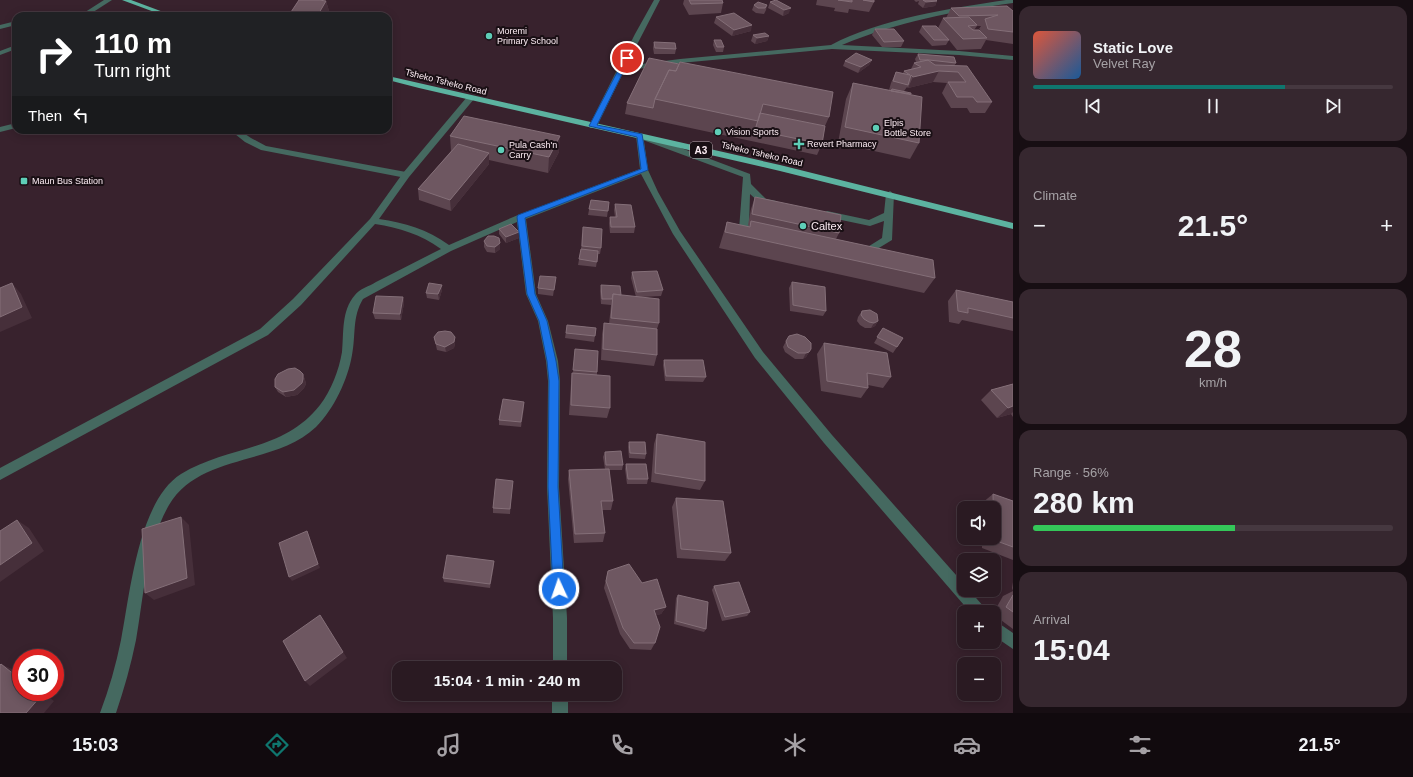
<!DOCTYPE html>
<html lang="en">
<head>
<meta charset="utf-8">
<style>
	body { margin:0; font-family:Helvetica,sans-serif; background:#36272f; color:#f1f3f6; height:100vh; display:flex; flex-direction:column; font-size:15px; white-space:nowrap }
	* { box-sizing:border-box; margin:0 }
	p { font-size:13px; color:#a5a1a5 }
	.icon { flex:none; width:22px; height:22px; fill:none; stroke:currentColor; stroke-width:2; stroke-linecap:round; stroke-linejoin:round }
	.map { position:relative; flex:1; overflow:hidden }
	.side { display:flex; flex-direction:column; gap:6px; padding:6px; background:#170e13; width:400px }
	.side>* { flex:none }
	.guide { position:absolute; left:12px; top:12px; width:380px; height:122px; border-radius:12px; box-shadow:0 2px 10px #0003,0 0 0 1px #463840; background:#202124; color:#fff; overflow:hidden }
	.buttons { position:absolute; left:957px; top:501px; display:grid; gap:8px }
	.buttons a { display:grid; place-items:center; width:44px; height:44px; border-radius:8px; background:#2a1a22; box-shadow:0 2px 10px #0003,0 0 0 1px #463840; font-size:20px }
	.speed { position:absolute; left:12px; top:649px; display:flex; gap:8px; font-size:20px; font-weight:700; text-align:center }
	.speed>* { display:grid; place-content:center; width:52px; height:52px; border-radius:50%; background:#2a1a22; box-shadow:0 2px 10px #0003,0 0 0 1px #463840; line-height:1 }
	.speed .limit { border:6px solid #d22; background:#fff; color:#111 }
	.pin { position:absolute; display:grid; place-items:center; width:34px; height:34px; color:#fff; margin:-17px; border:2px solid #fff; border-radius:50%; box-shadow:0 1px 4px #0007 }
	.me { position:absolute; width:44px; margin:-22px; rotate:357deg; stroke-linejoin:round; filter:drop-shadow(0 0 3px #0008) }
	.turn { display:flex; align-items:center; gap:14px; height:84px; padding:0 16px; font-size:18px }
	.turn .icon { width:52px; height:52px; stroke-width:2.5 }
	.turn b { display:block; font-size:28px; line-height:34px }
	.then { display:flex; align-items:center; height:38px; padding:0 16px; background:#0003; gap:8px; font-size:15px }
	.big { font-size:30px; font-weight:700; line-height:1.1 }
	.side .widget { flex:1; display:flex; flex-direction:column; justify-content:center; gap:6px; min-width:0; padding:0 14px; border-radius:12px; background:#36272f }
	.side .dial { align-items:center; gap:0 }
	.dial b { font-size:52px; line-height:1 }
	.song { display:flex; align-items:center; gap:12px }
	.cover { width:48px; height:48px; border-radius:6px; background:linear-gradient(135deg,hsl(10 70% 55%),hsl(210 70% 35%)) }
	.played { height:4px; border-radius:2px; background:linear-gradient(90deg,#0f766e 70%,#463840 70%) }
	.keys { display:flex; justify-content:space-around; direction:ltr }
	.heat { display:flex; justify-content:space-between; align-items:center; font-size:22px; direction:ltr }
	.charge { height:6px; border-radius:3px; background:linear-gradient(90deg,#34c759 56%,#463840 0) }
	.trip { position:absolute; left:392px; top:661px; width:230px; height:40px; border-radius:12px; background:#2a1a22; box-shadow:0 2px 10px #0003,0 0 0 1px #463840; font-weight:700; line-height:40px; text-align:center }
	.menu { display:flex; height:64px; justify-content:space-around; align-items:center; background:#110a0e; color:#a5a1a5 }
	.menu .icon { width:28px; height:28px }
	.menu .selected { color:#0f766e }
	.menu b { font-size:18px; color:#f1f3f6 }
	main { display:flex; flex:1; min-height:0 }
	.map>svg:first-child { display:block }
</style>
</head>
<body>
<main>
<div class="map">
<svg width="1013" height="713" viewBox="0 0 1013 713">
	<rect width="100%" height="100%" fill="#38222d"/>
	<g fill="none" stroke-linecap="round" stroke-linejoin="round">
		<path fill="#456960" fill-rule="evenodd" d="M104,0H112L87,16H79Z
			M16,21V25L0,29V25Z
			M16,45V49L0,55V51Z
			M16,123V128L0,132V127Z
			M230,130H239L251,138L266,146L406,172L410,175L406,178L261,150L245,142Z
			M643,136H649L750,174L751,184L766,199L776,201L778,203L773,206L760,203L750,194L749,228L756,230L758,232L753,235L741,232L739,230L743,177L643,140L642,138Z
			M890,191L894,194L892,240L864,257H858L856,255L858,253L882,238L884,221L870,226L827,217L822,214L827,211L869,220L884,213L886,194Z"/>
		<path fill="#456960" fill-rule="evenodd" d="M654,0H660L626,66L680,59L831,45C879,19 952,8 1006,0H1013V3C954,11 897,22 842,45L959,51L1013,56V60L959,55L832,49L680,63L624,71L597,126L596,128H590L589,126L635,34Z
			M467,97H470L474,99L409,177L379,219C405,223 427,229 449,245L518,215L640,169L636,136L640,134H643L648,170L658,192L680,231L763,352L832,435L964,584V590H969L984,607L986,612H970L824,443L755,358L673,234L641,174L526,219L536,294L548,321L558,361L560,381L559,487L567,618V668H553V618L547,487L548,381L546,361L538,321L526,294L517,222L451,251L363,299C352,317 356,335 352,355C348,379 334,409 316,427C275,466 200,453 169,505C146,545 144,596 136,640C131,665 124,689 116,713H100C109,689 116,665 121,640C130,595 138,501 181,474C229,445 283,452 320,405C331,391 339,370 342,352C344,333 341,311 355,295C359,289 370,286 376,282C398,271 419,260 441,249C420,234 400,228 375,224L301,305L268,335L0,480V468L260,329L293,299L370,219L403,173Z
			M994,620L1013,633V649L994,636Z
			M552,694H568V713H552Z"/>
		<path fill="#5cb3a0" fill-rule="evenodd" d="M122,0H131L174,16H165Z
			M388,76L780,165L1013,223V229L780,171L419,88L388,80Z"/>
	</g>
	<path fill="#5c454f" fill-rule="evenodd" d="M684,0H722L723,3L721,13L689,15L683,4Z
		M817,0H874V2L869,12L849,9L848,13L834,11L835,8L816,5Z
		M914,0H936L937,1L935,6L923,8L918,4L919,1L916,2Z
		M326,1L329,11L326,16H292L291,12Z
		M770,2L789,13L783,16L768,8Z
		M754,5H767L766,10L764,14L756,13L752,10Z
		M951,8L1013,11V44L986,40L981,49L957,50L949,40L946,45L932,46L919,32L922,26L938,28L943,18H946ZM977,26H981L979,29L980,30H974Z
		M716,17L751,31L732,36L714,23Z
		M875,29L904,41L901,47H882L872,35Z
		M753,35L769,36L767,41L755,44L751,41Z
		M714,40L724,47L723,52H716L713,45Z
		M654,42L676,49L675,54H654L653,48Z
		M918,54L956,63L954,66L992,102L985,113H970L967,108H951L942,93L947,83L933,82L908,88L907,87L904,91L919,143L910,159L838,143L846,99L853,83L889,90L891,83L896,72L903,73L904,71L911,69L914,63L916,62L915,59Z
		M649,58L829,117L825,126L822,144L817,155L625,114L627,103Z
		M872,60L869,65L858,73L843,66L845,61Z
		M450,136L559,152L548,173L489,160V164L451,211L419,200L418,189L451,151Z
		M755,197L839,233L836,239L935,278L924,293L719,248L722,238L727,222L749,227V226L748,225L751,209Z
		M591,200L609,202L607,217L588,215Z
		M615,204L635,227L634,233H610L609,223L610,217H615L614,210Z
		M499,229L519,232V238L506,243L499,234Z
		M582,233L601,248L600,254H598L596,267L578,265L581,249Z
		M484,241L500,243V249L495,253L487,252L484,247Z
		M632,272L663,290L661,296L641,297L659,323L657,329V355L654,366L601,360L602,334L604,323L609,324L611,305L601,304L600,291L601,285L621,295L636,297L631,278Z
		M792,282L826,311L823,316L790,311L789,288Z
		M555,283L553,296L538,294V288Z
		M442,290L439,300L427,298L426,293Z
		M956,290L1013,302V331L962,320L959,324L949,322L948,301Z
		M403,297L404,303L401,320L375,319L373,313Z
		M862,311L878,321L875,326L871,328H865L860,325L857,321L858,317Z
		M567,325L596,328L594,342L565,338Z
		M883,328L897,347L893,353L874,343Z
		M434,337H455V343L454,348L446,352L437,350Z
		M786,341L811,349L806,357L803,359H795L785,352L783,347Z
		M824,343L891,377L883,388L868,385V388L861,398L821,391L817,354Z
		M575,349L597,372V375L610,408L607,418L569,415L571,383L572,373H573Z
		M664,360L706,377L703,382L665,381L663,365Z
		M303,374L305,380L306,384L304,388L297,395L286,397L278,392L275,387Z
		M1013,384V417L1011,414L997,418L981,400L991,390Z
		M524,402V407L521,427L499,425V420Z
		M657,434L705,481L700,490L651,482L654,444Z
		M629,442L646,454L645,459L629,458L628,447Z
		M605,452L623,465L622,470H609L613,501L611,510H602L605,533L603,542L574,543L568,479L569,470L605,469L603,457Z
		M626,464L648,479L647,484H627L625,469Z
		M512,485L510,514L493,513V508Z
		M993,494L1013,501V560L982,548V538H994V508H982V503Z
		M676,498L731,553L725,561L677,558L672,507Z
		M494,561V565L490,588L444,582L443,578Z
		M608,571L642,583L666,607L661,614L656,615L655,643L651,650L630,649L620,634L604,588Z
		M1013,582V629L994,615V612L1003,596L1013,591L1012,588Z
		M714,586L750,612L747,616L722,621L712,590Z
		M678,595L706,629L704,632L674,624L676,598Z"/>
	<path fill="#462f3a" d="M326,1L329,11L326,16H320L319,13Z
		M937,1L935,6L923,8L926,2Z
		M791,8L789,13L783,16L784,10Z
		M752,25L751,31L732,36L734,30Z
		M769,36L767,41L755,44L757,38Z
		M872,60L869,65L858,73L861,67Z
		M939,71L933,82L908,88L913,77Z
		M560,136L559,152L548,173L549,157Z
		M489,153V164L451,211L450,200Z
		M519,232V238L506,243V237Z
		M500,243V249L495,253V247Z
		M12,283L21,294L32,318L0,332V317Z
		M442,285V290L439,300L438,294Z
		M403,297L404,303L401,320L400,314Z
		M878,321L875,326L871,328L874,323Z
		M455,337V343L454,348L446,352L445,347Z
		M811,349L806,357L803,359L806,353Z
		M303,374L305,380L306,384L304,388L297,395L286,397L283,392Z
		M524,402V407L521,427V422Z
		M1013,406V412L1011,414L997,418L1008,408Z
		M181,517L189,525L195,585L154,600L145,593Z
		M17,520L29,528L44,551L0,582V565Z
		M307,531L309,535L320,568L292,581L289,577Z
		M494,561V565L490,588V584Z
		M666,607L661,614L650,617L654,610Z
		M320,615L347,658L310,686L305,681Z
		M1,664L14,670L21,675V680Z
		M36,692H42L54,701L44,713H26Z"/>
	<path fill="#6e5761" stroke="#846f78" d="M299,0H319L326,1L319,13L291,12Z
		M689,0H722L723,3L691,4Z
		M776,0L791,8L784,10L770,2Z
		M838,0H852V2Z
		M863,0H874V2Z
		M923,0H936L937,1L926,2Z
		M758,2L767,5L765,8H758L754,5Z
		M1007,6L1013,11V32L988,29L985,19L998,15L959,16L951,8Z
		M734,13L752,25L734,30L716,17Z
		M969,17L977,25L968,26L973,30H979L987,38L963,39L943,18Z
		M922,26H936L949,40H934Z
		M875,29H894L904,41L884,42Z
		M765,33L769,36L757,38L753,35Z
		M714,40H721L724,47H717Z
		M654,42L675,43L676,49L655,48Z
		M856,53L872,60L861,67L845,61Z
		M918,54L954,57L956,63L929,60H920Z
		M649,58L679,64L676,71L669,70L655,99L653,108L627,103Z
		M928,60L935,65L967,66L992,102H977L973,97H957L948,82H966L958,72L939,71L913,77L911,75L908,85L893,81L896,72L910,75L904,71L921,67L914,63Z
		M680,62L833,92L829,117L763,104L758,121L655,99L669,70L676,71Z
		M853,83L922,97L919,143L845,127Z
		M892,89L911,93V94L891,91Z
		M760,113L825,126L822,144L755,130Z
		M464,116L560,136L549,157L450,136Z
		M458,144L489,153L450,200L418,189Z
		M755,197L841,215L839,233L752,214Z
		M591,200L609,202L608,211L589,209Z
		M615,204L631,205L635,227H611L610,217H617Z
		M751,221L933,260L935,278L725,232L727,222L750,227Z
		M511,224L519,232L506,237L499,229Z
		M583,227L602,229L601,248L582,246Z
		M488,236H494L499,238L500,243L495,247L487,246L484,241Z
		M581,249L598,251L597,262L579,259Z
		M657,271L663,290L637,292L632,272Z
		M540,276L556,277L554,290L538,288Z
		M792,282L825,287L826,311L793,305Z
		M12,283L22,307L0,317V288Z
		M429,283L442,285L438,294L426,293Z
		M601,285L620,286L621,295L613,294L612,299H602Z
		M956,290L1013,302V318L968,308V313L958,311Z
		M613,294L659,299V323L611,318Z
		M376,296L403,297L400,314L373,313Z
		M870,310L877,314L878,321L874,323L869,322L864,319L861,315L862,311Z
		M604,323L657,329V355L603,349Z
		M567,325L596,328L595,336L566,333Z
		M883,328L903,338L897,347L877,337Z
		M445,331L451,332L455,337L454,342L445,347L436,344L434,337L438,332Z
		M797,334L805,337L811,343V349L809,352L806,353H798L788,347L786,341L789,336Z
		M824,343L887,353L891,377L867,373L868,388L827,381Z
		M575,349L598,351L597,372L573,370Z
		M664,360H703L706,377L666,376Z
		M295,368L300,371L303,374V379L302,383L294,390L283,392L275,387V379L278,374L288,369Z
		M572,373L610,376V408L571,405Z
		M1013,384V406L1008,408L991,390Z
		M503,399L524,402L521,422L499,420Z
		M657,434L705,442V481L655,473Z
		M629,442H645L646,454L630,453Z
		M621,451L623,465H606L605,452Z
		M626,464H646L648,479H628Z
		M609,469L613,501H601L605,533L575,534L569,470Z
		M496,479L513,481L510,509L493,508Z
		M993,494L1013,501V547L994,540Z
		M676,498L723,501L731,553L681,549Z
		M181,517L187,578L145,593L142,529Z
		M17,520L32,543L0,565V531Z
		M307,531L318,564L289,577L279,543Z
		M447,555L494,561L490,584L443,578Z
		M629,564L642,583L657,579L666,607L654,610L660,627L655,643H634L623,628L606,581L608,571Z
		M739,582L750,612L725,617L714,586Z
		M678,595L708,602L706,629L676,621Z
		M1013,595V612L1006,607Z
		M320,615L343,652L305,681L283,641Z
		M1,664L21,680V692H36L41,696L26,713H0V665Z"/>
	<path fill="#1a73e8" stroke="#114b97" d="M625,57L630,58L597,125L642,134L648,170L525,218L535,294L547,321L556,361L559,381L558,487L564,589L563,593L559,594L555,593L553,589L548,487L549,381L547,361L539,321L527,294L517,217L518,215L641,169L637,137L589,126Z"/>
	<g fill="#5eceb7" stroke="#190f14" stroke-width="1.5">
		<circle cx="489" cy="36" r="4"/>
		<circle cx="876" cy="128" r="4"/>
		<circle cx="718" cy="132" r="4"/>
		<path d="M797 138h4v4h4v4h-4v4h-4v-4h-4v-4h4z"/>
		<circle cx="501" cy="150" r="4"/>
		<rect x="20" y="177" width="8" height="8" rx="2"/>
		<circle cx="803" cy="226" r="4"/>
	</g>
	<g text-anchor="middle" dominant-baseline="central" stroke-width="4" stroke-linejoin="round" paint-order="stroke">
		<g font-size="9" fill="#feeef5" stroke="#190f14" text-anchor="start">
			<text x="497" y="31">Moremi<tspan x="497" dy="10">Primary School</tspan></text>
			<text x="884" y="123">Elpis<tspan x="884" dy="10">Bottle Store</tspan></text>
			<text x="726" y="132">Vision Sports</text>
			<text x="807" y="144">Revert Pharmacy</text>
			<text x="509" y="145">Pula Cash'n<tspan x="509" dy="10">Carry</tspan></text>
			<text x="32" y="181">Maun Bus Station</text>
		</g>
		<g font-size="9" fill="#feeef5" stroke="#190f14">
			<text transform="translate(446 82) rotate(14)">Tsheko Tsheko Road</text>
			<text transform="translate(762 154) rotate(13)">Tsheko Tsheko Road</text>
		</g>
		<rect fill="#190f14" stroke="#b9abb2" stroke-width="1" x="690" y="142" width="22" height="16" rx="3"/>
		<g font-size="10" font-weight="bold" fill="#feeef5">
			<text x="701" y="150">A3</text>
		</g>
		<g font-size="11" fill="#feeef5" stroke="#190f14" text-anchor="start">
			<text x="811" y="226">Caltex</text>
		</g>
	</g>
</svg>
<div class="buttons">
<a><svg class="icon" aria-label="sound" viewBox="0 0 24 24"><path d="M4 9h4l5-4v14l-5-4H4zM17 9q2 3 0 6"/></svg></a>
<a><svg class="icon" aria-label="layers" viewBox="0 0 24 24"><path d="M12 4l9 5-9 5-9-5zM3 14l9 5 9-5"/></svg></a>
<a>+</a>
<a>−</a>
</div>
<div class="speed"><div class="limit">30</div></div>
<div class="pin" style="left:627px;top:58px;background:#d93025"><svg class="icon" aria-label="arrive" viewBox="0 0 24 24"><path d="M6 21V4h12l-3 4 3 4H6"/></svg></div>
<svg class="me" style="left:559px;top:589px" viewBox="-20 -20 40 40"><circle r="17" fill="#1a73e8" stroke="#fff" stroke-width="3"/><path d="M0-11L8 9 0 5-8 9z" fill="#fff"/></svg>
<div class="trip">15:04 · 1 min · 240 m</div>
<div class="guide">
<div class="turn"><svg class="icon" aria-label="right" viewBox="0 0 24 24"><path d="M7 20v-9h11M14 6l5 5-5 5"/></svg><div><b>110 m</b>Turn right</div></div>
<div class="then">Then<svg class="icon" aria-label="left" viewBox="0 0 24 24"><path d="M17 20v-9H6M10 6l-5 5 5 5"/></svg></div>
</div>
</div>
<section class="side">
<div class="widget">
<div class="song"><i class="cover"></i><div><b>Static Love</b><p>Velvet Ray</p></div></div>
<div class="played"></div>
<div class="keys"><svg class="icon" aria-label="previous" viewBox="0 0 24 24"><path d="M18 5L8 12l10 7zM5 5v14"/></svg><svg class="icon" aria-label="pause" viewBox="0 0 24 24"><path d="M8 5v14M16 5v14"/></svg><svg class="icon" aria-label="next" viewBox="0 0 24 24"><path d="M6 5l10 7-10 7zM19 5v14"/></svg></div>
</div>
<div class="widget"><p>Climate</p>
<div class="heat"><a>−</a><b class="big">21.5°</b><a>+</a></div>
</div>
<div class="widget dial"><b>28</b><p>km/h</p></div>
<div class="widget"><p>Range · 56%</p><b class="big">280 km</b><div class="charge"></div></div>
<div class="widget"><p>Arrival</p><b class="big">15:04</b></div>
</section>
</main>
<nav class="menu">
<b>15:03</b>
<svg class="icon selected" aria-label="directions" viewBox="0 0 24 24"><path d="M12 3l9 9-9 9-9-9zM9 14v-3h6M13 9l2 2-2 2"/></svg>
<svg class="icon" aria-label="music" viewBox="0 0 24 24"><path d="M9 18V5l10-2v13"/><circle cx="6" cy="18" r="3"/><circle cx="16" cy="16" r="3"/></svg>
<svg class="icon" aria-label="phone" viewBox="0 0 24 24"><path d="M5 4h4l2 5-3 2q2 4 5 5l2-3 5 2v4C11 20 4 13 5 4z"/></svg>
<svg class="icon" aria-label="climate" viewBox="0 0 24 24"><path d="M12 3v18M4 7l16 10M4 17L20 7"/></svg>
<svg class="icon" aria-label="car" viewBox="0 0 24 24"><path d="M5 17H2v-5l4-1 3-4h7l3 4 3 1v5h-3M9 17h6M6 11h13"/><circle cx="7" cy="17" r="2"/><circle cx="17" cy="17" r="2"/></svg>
<svg class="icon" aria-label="filters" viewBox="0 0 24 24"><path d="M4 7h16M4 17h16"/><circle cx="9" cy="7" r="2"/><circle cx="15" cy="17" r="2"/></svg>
<b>21.5°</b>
</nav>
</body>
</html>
